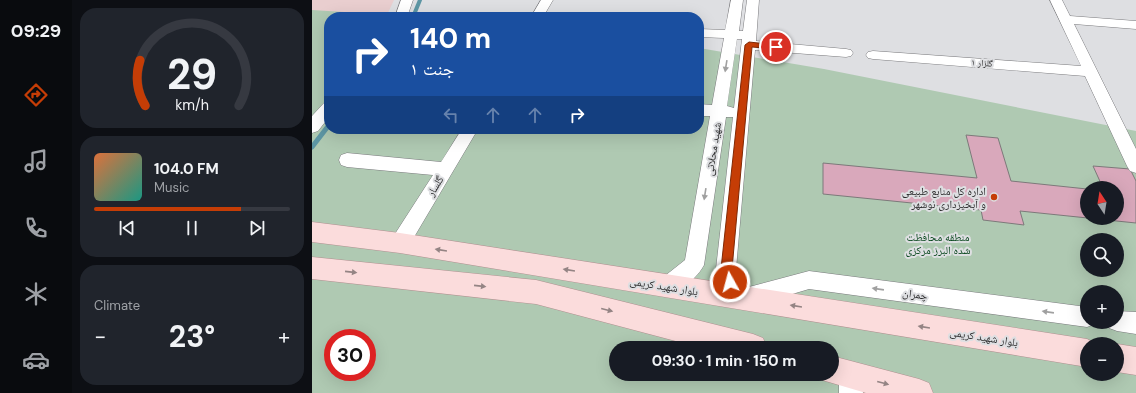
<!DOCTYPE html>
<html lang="en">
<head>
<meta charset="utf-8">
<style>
	body { margin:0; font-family:"DM Sans","Noto Naskh Arabic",sans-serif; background:#20242c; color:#f1f3f6; height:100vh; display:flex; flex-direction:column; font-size:15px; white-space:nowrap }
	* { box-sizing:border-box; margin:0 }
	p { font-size:13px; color:#9ea1a6 }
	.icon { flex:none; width:22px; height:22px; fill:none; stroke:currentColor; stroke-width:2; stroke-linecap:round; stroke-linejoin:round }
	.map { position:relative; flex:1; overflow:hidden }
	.panel { display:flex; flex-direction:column; gap:8px; padding:8px; background:#0d0f14; width:240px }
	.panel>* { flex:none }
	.guide { position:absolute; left:12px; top:12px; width:380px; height:122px; border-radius:16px; box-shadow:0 4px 16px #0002; background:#1a4fa0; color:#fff; overflow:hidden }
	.needle { width:26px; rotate:348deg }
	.controls { position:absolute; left:768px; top:181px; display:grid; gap:8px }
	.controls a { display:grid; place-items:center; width:44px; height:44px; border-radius:50%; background:#171b24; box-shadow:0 4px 16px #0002; font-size:20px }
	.speed { position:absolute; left:12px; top:329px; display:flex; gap:8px; font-size:20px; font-weight:700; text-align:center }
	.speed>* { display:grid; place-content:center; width:52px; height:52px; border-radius:50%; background:#171b24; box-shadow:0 4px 16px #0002; line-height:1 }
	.speed .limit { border:6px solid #d22; background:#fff; color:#111 }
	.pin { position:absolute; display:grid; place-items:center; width:34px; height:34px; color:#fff; margin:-17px; border:2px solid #fff; border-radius:50%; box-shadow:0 1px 4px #0007 }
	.me { position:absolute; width:44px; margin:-22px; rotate:353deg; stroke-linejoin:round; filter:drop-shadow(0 0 3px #0008) }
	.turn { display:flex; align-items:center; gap:14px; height:84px; padding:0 20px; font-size:18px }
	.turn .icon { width:52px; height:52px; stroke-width:2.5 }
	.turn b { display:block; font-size:28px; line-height:34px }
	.lanes { display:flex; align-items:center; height:38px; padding:0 20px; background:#0003; justify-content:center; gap:20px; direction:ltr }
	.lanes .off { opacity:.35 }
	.big { font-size:30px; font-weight:700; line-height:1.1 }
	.panel .widget { flex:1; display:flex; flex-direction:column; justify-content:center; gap:6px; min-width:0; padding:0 14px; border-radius:16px; background:#20242c }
	.panel .dial { align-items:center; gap:0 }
	.dial svg { height:104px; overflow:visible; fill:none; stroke:#363941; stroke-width:7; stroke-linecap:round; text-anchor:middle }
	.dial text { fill:#f1f3f6; stroke:none }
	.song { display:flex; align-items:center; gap:12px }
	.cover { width:48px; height:48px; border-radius:6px; background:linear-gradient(135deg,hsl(20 70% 55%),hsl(170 70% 35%)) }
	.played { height:4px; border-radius:2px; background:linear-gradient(90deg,#c53d06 75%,#363941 75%) }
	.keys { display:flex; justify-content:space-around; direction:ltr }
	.heat { display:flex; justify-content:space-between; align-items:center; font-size:22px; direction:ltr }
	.trip { position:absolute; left:297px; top:341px; width:230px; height:40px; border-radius:20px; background:#171b24; box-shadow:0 4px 16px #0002; font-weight:700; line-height:40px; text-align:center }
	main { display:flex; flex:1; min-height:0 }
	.dock { display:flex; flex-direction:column; width:72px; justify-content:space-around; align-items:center; background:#090b0e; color:#9ea1a6 }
	.dock .icon { width:28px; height:28px }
	.dock .active { color:#c53d06 }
	.dock b { font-size:18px; color:#f1f3f6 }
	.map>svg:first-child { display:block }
</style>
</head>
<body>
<main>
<nav class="dock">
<b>09:29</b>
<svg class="icon active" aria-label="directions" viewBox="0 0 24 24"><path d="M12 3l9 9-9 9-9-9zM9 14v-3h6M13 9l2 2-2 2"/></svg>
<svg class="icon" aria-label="music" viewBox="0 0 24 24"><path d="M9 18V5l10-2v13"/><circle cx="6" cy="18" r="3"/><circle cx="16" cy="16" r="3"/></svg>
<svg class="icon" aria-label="phone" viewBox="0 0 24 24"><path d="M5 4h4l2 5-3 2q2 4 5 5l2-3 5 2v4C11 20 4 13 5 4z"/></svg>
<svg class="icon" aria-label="climate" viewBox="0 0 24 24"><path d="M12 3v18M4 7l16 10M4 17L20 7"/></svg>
<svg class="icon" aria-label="car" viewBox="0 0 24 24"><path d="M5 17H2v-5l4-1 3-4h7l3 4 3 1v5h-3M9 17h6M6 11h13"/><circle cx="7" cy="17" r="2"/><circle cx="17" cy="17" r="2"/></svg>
</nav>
<section class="panel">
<div class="widget dial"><svg viewBox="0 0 100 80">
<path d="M14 69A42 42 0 1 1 86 69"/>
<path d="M14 69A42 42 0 0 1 10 34" stroke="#c53d06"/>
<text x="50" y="56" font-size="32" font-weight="700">29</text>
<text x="50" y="72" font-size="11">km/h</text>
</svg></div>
<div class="widget">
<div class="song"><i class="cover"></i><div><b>104.0 FM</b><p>Music</p></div></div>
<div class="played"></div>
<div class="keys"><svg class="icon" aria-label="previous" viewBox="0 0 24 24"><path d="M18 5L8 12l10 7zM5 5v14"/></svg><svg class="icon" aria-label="pause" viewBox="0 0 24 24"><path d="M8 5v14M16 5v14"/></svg><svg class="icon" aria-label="next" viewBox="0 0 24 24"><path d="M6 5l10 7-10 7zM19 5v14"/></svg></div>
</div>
<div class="widget"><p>Climate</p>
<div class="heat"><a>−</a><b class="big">23°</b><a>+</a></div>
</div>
</section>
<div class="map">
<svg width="824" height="393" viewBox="0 0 824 393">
	<rect width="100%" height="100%" fill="#dedfe2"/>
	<path fill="#e9cecf" d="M0,0H82L74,17H17V84L0,85Z"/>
	<path fill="#afc9b2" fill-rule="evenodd" d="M0,10L112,17H17V129H387V48L512,69L824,131V393H0ZM775,188H805V218H775ZM775,240H805V270H775ZM775,292H805V322H775ZM21,338H55V372H21ZM775,344H805V374H775ZM304,348H520V374H304Z"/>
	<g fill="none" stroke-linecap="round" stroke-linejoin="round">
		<path stroke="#5d96a4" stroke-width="4" d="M101,17L108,0"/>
		<path stroke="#5d96a4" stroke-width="5" d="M0,147L17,125"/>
	</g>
	<path fill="#d9a8bb" stroke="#7d797a" d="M654,135L686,138L699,181L775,189V218H805V188H791L781,166L818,169L824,181V223L708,211L712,225L671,220L669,210L511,194V163L665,178Z"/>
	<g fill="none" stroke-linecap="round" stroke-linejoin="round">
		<g stroke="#7a7a7d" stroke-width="1">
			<path id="minor" d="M89,0H101L95,17H83Z
				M229,0H241L231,17H219Z
				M419,0H431L427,31H431L435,0H447L444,41L534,49L539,50L541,53L539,56L534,57L443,50L424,269L429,291L437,287L497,271L775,307V322H784L783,324L775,327L497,289L437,307L430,304L428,301L427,303L420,306L413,303L410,296L404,269L421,117H414L392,265C386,277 369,291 356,296L349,293L346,286L349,279L373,260L398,116H387V104L400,105L412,38L387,37V29L413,30ZM425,39H430L422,108L415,106Z
				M738,0H750L758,16L824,21V29L762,24L824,149V173L818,171L815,166L773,76L561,59L556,58L554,55L556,52L561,51L769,66Z
				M17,102V117L6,131L0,133V116L12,103Z
				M150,129H166L95,249L88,251L81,249L78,243L81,237L121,175L35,167L29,165L27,160L29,155L35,153L129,162Z
				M805,311L824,312V334L805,331L797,328L795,322H805Z
				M538,364L546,367L549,375L551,393H527V375L530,367Z"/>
		</g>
		<g stroke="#b18f90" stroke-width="1">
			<path id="major" d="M0,222L88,233L775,339L785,344H775V367L88,253L0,242Z
				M0,257L224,280L441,334L451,338L455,348H390L224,304L0,279Z
				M805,344L824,347V375L805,372Z
				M520,356L607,379L617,383L621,393H554L510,380L508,374H520Z"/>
		</g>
		<use href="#minor" fill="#fff" fill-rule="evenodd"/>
		<use href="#major" fill="#fbdcdc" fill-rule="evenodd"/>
	</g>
	<defs><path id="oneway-solid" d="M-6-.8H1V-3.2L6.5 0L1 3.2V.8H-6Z"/></defs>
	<g fill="#a0a0a0">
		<use href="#oneway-solid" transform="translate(414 66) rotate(99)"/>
		<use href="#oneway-solid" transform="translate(393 194) rotate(99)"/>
		<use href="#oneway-solid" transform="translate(566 289) rotate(-172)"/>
		<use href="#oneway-solid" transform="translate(736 312) rotate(-172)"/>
	</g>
	<g fill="#948484">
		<use href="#oneway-solid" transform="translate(129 250) rotate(-171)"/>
		<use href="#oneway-solid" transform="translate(257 270) rotate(-171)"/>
		<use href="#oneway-solid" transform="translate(39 272) rotate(6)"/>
		<use href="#oneway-solid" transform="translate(168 286) rotate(6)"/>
		<use href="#oneway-solid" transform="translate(484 306) rotate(-171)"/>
		<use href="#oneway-solid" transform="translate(295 310) rotate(14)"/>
		<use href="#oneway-solid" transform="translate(612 327) rotate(-171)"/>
		<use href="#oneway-solid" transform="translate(571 383) rotate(15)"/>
	</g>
	<path fill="#c53d06" stroke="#802804" d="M437,42L464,45L468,47L464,49L440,47L420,269L423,282L421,286L418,287L414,286L409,269L433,45Z"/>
	<circle fill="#c53d06" stroke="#dedfe2" stroke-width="1.5" cx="682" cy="197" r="4"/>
	<g text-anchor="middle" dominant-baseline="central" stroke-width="4" stroke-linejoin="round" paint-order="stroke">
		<g font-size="9" fill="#2c2c2d" stroke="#dedfe2">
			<text transform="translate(670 63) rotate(4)">گلزار ۱</text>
		</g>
		<g font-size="11" fill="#2c2c2d" stroke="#dedfe2">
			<text transform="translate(401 149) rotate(-81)">شهید محلاتی</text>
			<text transform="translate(123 186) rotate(-59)">گلسار</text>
			<text transform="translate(352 286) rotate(9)">بلوار شهید کریمی</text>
			<text transform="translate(603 294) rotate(8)">چمران</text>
			<text transform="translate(672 337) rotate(9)">بلوار شهید کریمی</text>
		</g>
		<g font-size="11" fill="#2c2c2d" stroke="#dedfe2" text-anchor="end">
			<text x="674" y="191">اداره كل منابع طبيعی<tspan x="674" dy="13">و آبخيزداری نوشهر</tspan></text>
		</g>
		<g font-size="11" fill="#07461c" stroke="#dedfe2">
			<text x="626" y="237">منطقه محافظت<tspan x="626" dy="13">شده البرز مرکزی</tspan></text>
		</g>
	</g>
</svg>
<div class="controls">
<a><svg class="needle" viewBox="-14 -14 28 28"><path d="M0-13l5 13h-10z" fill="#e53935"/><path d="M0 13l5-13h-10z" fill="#9ea1a6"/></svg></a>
<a><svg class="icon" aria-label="search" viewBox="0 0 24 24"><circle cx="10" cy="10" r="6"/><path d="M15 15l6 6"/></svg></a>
<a>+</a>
<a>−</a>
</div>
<div class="speed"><div class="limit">30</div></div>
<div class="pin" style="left:464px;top:47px;background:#d93025"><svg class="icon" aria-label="arrive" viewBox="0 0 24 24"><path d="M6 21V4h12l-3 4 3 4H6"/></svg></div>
<svg class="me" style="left:418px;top:282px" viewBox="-20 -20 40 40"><circle r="17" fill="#c53d06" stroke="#fff" stroke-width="3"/><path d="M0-11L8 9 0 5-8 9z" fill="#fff"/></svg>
<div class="trip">09:30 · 1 min · 150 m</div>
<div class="guide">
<div class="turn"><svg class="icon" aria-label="right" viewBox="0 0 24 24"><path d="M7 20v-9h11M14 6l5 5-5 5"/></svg><div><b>140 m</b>جنت ۱</div></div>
<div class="lanes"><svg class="icon off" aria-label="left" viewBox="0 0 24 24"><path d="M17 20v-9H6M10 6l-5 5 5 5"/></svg><svg class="icon off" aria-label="ahead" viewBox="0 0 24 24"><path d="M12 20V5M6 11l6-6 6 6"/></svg><svg class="icon off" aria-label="ahead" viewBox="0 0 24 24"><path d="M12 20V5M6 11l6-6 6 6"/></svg><svg class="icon" aria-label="right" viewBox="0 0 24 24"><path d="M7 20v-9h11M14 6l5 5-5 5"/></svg></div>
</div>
</div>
</main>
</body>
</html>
